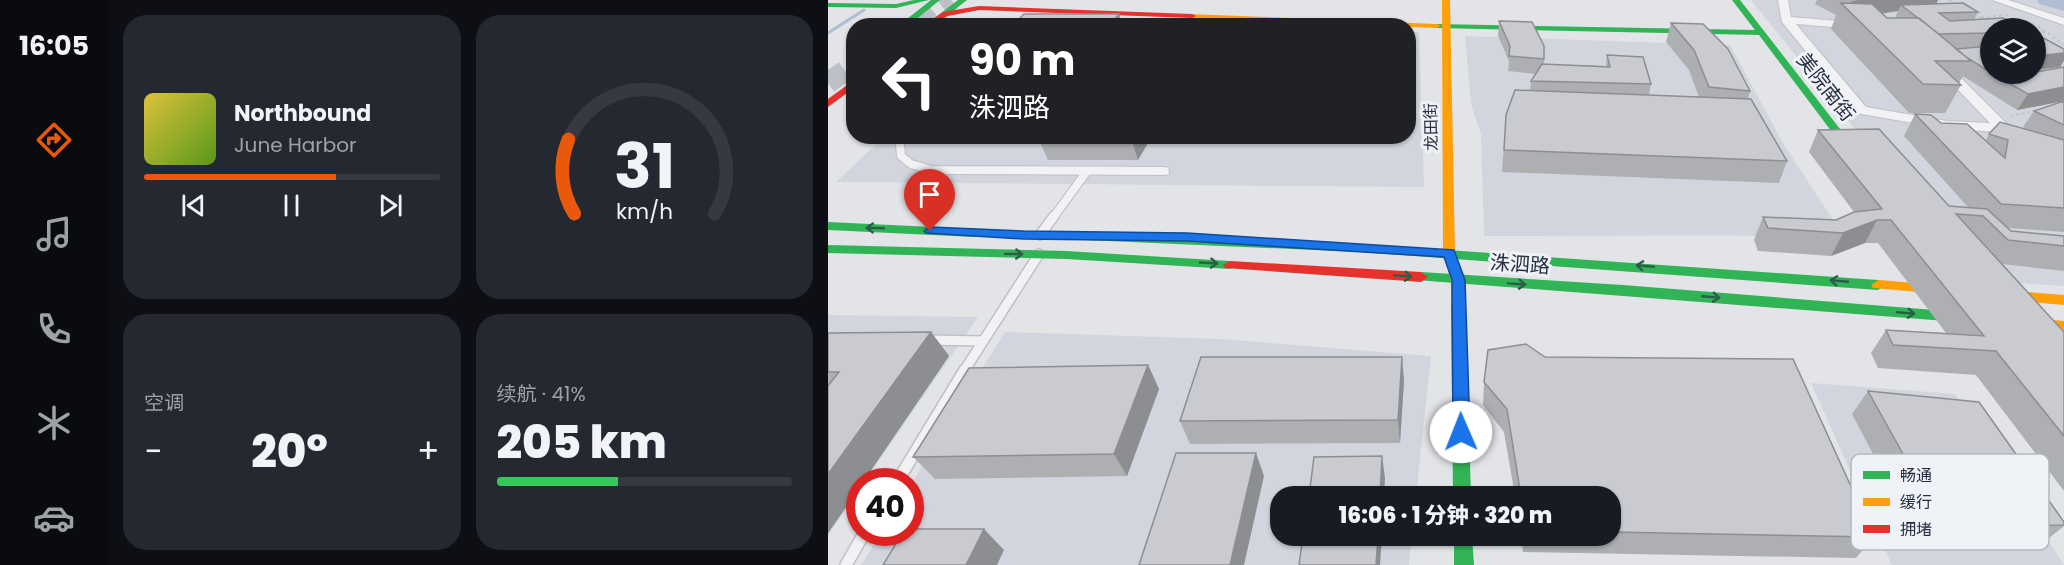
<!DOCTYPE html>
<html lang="zh">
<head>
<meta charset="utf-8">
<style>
	body { margin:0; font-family:Poppins,"Noto Sans SC",sans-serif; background:#242831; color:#f1f3f6; height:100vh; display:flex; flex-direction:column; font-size:22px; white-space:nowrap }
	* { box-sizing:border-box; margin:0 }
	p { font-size:20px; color:#9ea1a6 }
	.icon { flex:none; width:33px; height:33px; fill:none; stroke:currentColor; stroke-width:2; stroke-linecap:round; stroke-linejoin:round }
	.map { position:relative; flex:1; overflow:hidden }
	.drawer { display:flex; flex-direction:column; gap:15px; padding:15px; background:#0d0f14; width:720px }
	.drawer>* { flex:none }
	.banner { position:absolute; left:18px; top:18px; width:570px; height:126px; border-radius:24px; box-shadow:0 2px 4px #0004; background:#202124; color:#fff; overflow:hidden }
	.controls { position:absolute; left:1152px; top:18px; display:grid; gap:12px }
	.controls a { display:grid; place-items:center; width:66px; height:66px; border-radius:50%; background:#171b24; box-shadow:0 2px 4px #0004; font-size:30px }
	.speed { position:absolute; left:18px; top:468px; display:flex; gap:12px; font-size:30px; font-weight:700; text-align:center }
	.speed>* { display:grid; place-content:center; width:78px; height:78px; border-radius:50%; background:#171b24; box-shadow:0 2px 4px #0004; line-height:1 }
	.speed .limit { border:9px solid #d22; background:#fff; color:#111 }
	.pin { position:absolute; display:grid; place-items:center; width:51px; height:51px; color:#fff; margin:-62px -26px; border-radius:50% 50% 50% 0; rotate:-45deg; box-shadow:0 0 6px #0007 }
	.pin .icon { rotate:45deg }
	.me { position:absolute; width:66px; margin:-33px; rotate:359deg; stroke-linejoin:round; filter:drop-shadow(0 0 4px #0008) }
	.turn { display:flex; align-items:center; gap:21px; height:126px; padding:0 24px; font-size:27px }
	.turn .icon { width:78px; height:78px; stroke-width:2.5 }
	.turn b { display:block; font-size:42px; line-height:51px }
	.big { font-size:45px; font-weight:800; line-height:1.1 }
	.drawer .card { flex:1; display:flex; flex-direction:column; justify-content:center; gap:9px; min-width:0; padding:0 21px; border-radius:24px; background:#242831 }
	.drawer .dial { align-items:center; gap:0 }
	.dial svg { height:156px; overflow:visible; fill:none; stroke:#363941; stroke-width:7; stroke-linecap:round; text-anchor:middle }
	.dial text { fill:#f1f3f6; stroke:none }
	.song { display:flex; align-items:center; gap:18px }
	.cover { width:72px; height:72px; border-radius:9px; background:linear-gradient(135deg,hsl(50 70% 55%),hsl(90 70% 35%)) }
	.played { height:6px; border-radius:3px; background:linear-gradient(90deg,#ea580c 65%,#363941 65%) }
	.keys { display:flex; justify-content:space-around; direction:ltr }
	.heat { display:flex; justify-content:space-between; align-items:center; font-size:33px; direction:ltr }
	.charge { height:9px; border-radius:4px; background:linear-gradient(90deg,#34c759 41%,#363941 0) }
	.drawer .tiles { flex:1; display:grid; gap:15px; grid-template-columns:repeat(2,1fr) }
	.trip { position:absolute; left:442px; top:486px; width:351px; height:60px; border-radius:24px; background:#171b24; box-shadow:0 2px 4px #0004; font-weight:800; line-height:60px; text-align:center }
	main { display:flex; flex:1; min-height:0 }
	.tab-bar { display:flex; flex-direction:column; width:108px; justify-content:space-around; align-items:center; background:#090b0e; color:#9ea1a6 }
	.tab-bar .icon { width:42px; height:42px }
	.tab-bar .selected { color:#ea580c }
	.tab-bar b { font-size:27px; color:#f1f3f6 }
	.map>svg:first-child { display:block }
</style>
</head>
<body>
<main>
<nav class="tab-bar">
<b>16:05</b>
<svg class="icon selected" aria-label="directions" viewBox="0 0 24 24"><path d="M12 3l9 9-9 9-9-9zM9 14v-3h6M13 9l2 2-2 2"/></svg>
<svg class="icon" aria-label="music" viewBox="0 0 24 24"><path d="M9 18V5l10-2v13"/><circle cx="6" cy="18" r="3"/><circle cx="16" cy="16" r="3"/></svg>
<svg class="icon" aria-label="phone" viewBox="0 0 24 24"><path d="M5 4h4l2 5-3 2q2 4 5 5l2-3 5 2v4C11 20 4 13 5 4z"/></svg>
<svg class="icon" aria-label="climate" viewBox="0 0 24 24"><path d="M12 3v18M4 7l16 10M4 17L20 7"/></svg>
<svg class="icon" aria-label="car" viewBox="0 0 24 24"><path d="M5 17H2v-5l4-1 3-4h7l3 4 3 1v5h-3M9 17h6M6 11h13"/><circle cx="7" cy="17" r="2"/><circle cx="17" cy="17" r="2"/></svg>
</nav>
<section class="drawer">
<div class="tiles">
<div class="card">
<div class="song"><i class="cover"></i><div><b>Northbound</b><p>June Harbor</p></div></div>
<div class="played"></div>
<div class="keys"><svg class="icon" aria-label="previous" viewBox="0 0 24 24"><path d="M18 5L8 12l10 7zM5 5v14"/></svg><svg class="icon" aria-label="pause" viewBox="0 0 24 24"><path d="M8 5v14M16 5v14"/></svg><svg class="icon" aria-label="next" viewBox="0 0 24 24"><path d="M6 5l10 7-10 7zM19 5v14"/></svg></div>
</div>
<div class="card dial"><svg viewBox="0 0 100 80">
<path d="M14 69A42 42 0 1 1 86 69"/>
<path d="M14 69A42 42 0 0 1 11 31" stroke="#ea580c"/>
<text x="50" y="56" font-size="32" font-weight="700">31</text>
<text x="50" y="72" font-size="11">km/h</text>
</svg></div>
<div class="card"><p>空调</p>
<div class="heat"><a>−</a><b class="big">20°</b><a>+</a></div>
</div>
<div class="card"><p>续航 · 41%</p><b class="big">205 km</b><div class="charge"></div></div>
</div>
</section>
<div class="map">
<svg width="1236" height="565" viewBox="0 0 1236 565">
	<rect width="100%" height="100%" fill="#e2e4e7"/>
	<path fill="#d2d5dd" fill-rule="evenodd" d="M923,0H1236V286L1191,283L1132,259ZM1162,28H1208V74H1162Z
		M581,32H591L596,187L8,182L56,137L580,136Z
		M637,36L902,45L956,145L1015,235L656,236L653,134L643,104Z
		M0,315L150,317L37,481L32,482L31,490L0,536Z
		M177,332L392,339L603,356L588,496H453V536H584L581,565H33L53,533L82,532L83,484Z
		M983,383L1127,394L1236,565H1064Z"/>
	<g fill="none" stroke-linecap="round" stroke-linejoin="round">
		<path stroke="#afbed3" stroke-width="3" d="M0,33L36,10"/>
		<path fill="#afbed3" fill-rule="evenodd" d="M1209,0H1236V11L1211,4Z"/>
		<path stroke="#bdc0c6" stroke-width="21" stroke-dasharray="21 10" stroke-linecap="butt" d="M90,26L123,0
			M0,83L26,64"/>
		<g stroke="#bfc1c5" stroke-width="10">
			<path id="lane-far2" d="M75,136L72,144L73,156L83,164L103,170L337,171
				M225,218L259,171"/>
		</g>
		<g stroke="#bfc1c5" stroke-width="12">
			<path id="lane-far1" d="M212,235L226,216
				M97,340L155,341
				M136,371L211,254"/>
		</g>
		<g stroke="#bfc1c5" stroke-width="14">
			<path id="lane" d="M69,482L137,370
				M18,565L37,532"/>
		</g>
		<g stroke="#bfc1c5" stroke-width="2">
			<path id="street" d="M950,0H960L963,17L1034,23V27L1030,29L968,24L1038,107L1119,121L1162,123L1107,66L1108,63H1118L1180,125L1236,151V162L1206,150L1172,132L1119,129L1028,113L954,22Z
				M1164,0H1180L1236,18V25Z"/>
		</g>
		<path stroke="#c4c5cb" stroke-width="2" stroke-dasharray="3 3" stroke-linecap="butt" d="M1121,0L1130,5
			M1146,14L1159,21
			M1153,17L1182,15
			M1186,25L1206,24
			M1210,26L1236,45
			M1208,33L1218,32
			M1182,116L1208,111"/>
		<use href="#lane-far2" stroke="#f2f2f4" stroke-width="8"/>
		<use href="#lane-far1" stroke="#f2f2f4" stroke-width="9"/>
		<use href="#lane" stroke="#f2f2f4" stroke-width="11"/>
		<use href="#street" fill="#f2f2f4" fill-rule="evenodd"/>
		<path fill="#30b455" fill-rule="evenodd" d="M86,0H101L68,8L0,7V3L68,4Z
			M103,0H112L80,26H70Z
			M130,0H139L106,26H96Z
			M904,0H912L1033,156V160H1025L931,35L609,28L605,26L609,24L927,30Z
			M0,222L146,229L152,233L146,237L0,230Z
			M239,232L532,244L1050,280L1057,285L1050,290L532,252L235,239L233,236L235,233Z
			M0,245L238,251L402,261L409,265L402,269L238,259L0,253Z
			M593,272L795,285L1144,313L1149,314L1151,318L1149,322L1144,323L588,280L586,277Z
			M630,298L637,303L643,496H625L623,303Z
			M626,536H644L646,565H626Z"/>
		<path fill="#ff9f0a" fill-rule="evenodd" d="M614,0H622L627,253L637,280V303L630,308L623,303V280L615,253Z
			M361,14L609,24L613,26L609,28L580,27V26L364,18H361Z
			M1050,280L1236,295V305L1045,288L1043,285Z
			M1189,317L1236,321V331L1184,326L1182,322L1184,318Z"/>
		<path fill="#e5322d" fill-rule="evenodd" d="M151,6L364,14L368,16L364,18L151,10L120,16L105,24L101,22L115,12Z
			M26,80V88L0,107V99Z
			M402,261L593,272L600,277L593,282L397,268L395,265Z"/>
	</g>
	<path fill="#adafb3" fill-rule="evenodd" d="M989,0H1110L1108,4L1150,12L1146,20L1162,28V74H1208L1236,67V232L1180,228L1183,231L1236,236V271L1174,264L1236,332V491L1148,375L1050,368L1043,353L1058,330L1118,333L1050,243H1037L1003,256L930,251L926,240L935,217L1008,220L1026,212L981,152L990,130L1121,206L1140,207L1076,136L1087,114L1158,140L1161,134L1203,131L1195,127L1206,111L1234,101L1189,110L1135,76L1131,83L1133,85L1117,113H1081L1003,29L1008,15L987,4ZM1070,11L1067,18H1059L1054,13Z
		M671,21L716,59V64L778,66L779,55L823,84L821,95L871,97L861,70L838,42L843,23L922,91L920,99L959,161L951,183L674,172L678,115L702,91L703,81L708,74L680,71L681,61L670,36Z
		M212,136H324L310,160H220L210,138Z
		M103,332L121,356L35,482H32V487L0,533V333Z
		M717,357L1046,537L1028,558L695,552L693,536H783V496H687L676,432L655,405L656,382Z
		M320,365L331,389L299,476L107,479L85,457Z
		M576,380L572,443L362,444L352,421Z
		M1040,391L1236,522V526L1211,546L1094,547L1024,414Z"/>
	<path fill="#8d8e92" d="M1031,0H1110L1108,5H1073L1070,11L1027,18L1020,11L1024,1Z
		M291,14L295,26H281Z
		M1236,53V61L1232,67L1208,70V56Z
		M1236,87V101L1189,110L1200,94Z
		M304,136H324L310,160L303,138Z
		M1049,220L1037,243L1003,256L1015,233Z
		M103,332L121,356L35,482H32V487L0,533V474Z
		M574,357L576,380L572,443L570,420Z
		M320,365L331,389L299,476L286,454Z
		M428,453L436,476L416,565H402Z
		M554,456L557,478L556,496H552Z
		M156,529L176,550L169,565H138Z
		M550,536H554L552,565H548Z"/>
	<path fill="#c9cbd0" stroke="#8d8e92" stroke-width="1.5" d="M1013,3L1044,4L1059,18H1091L1143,61H1107L1133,85L1095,84Z
		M1135,3L1150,12L1111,13L1122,21L1175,18L1196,28H1162V33L1111,34L1073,5Z
		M196,14H291L281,26H184Z
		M671,21L704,22L716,46V59L681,56L682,46Z
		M843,23L875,24L900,49L922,91L881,87L866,50Z
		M1208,34L1236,49V53L1208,56Z
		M1162,46V72L1138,57L1128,49Z
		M779,55L815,57L823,84L703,81L714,64L782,67Z
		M1236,67V87L1200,94L1165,74H1208V72Z
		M687,90L923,99L959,161L676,150L678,115Z
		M1236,101V125L1206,111Z
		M1087,114L1103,115L1113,123L1139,124L1177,158L1180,140L1161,134L1172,122L1236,140V208L1173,204Z
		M1051,129L1121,206L1159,209L1183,231L1236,236V246L1180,240L1155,216L1128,214L1236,332V436L1168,351L1065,345L1058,330L1156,336L1063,220H1049L1015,233L940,228L935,217L1008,220L1026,212L1054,209L990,130Z
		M212,136H304L303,138H210Z
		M103,332L0,474V386L11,372H0V333Z
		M698,344L717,357L965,359L1046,537L783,532V496H693L679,409L656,382L660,350Z
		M373,357H574L570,420L352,421Z
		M320,365L286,454L85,457L141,368Z
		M1040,391L1151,402L1236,522V525L1115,526Z
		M348,453H428L402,565H311Z
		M554,456L552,496H481L486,457Z
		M82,529H156L138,565H55L75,532H82Z
		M475,536H550L548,565H471Z"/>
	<defs><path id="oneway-shaft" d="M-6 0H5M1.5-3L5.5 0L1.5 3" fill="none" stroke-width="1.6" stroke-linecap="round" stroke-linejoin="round" transform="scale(1.5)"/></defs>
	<g stroke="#2b5e49">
		<use href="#oneway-shaft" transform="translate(47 228) rotate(-178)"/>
		<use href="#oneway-shaft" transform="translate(186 254) rotate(1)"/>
		<use href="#oneway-shaft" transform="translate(381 263) rotate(3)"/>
		<use href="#oneway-shaft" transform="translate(817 266) rotate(-175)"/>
		<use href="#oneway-shaft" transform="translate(575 276) rotate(4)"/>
		<use href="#oneway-shaft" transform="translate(1011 281) rotate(-175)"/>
		<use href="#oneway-shaft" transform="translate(689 284) rotate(4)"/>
		<use href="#oneway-shaft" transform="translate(883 297) rotate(5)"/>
		<use href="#oneway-shaft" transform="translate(1078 313) rotate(5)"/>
	</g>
	<path fill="#1a73e8" stroke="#114b97" stroke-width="1.5" d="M102,227L196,231L359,233L626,250L637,280L642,432L639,437L633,439L627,437L625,432L624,280L616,257L359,241L196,239L98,233L96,231Z"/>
	<g text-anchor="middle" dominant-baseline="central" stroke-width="6" stroke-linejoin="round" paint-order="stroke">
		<g font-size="16" fill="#282f42" stroke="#eff2f7">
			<text transform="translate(603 127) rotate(-91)">龙田街</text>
		</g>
		<g font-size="20" fill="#282f42" stroke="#eff2f7">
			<text transform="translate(998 87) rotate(52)">美院南街</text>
			<text transform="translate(692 264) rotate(4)">洙泗路</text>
		</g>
	</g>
	<rect x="1023" y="454" width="198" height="96" rx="9" fill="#eff2f7" stroke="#b3b8c1" stroke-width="1.5"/>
	<rect x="1035" y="471" width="27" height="8" fill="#30b455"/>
	<rect x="1035" y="498" width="27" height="8" fill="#ff9f0a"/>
	<rect x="1035" y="525" width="27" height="8" fill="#e5322d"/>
	<g font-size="16" fill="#282f42">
		<text x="1072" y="481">畅通</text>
		<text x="1072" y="508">缓行</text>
		<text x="1072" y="535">拥堵</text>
	</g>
</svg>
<div class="controls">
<a><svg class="icon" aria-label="layers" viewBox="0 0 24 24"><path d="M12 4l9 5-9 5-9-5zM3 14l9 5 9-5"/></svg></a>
</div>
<div class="speed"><div class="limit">40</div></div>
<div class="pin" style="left:102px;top:231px;background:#d93025"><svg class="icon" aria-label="arrive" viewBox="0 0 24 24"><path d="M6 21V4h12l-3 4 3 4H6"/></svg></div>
<svg class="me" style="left:633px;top:432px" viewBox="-20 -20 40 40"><circle r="19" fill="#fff"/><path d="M0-13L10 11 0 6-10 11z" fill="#1a73e8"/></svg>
<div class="trip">16:06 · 1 分钟 · 320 m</div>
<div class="banner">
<div class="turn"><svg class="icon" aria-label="left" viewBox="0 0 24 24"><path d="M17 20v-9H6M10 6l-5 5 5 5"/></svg><div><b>90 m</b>洙泗路</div></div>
</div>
</div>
</main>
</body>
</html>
